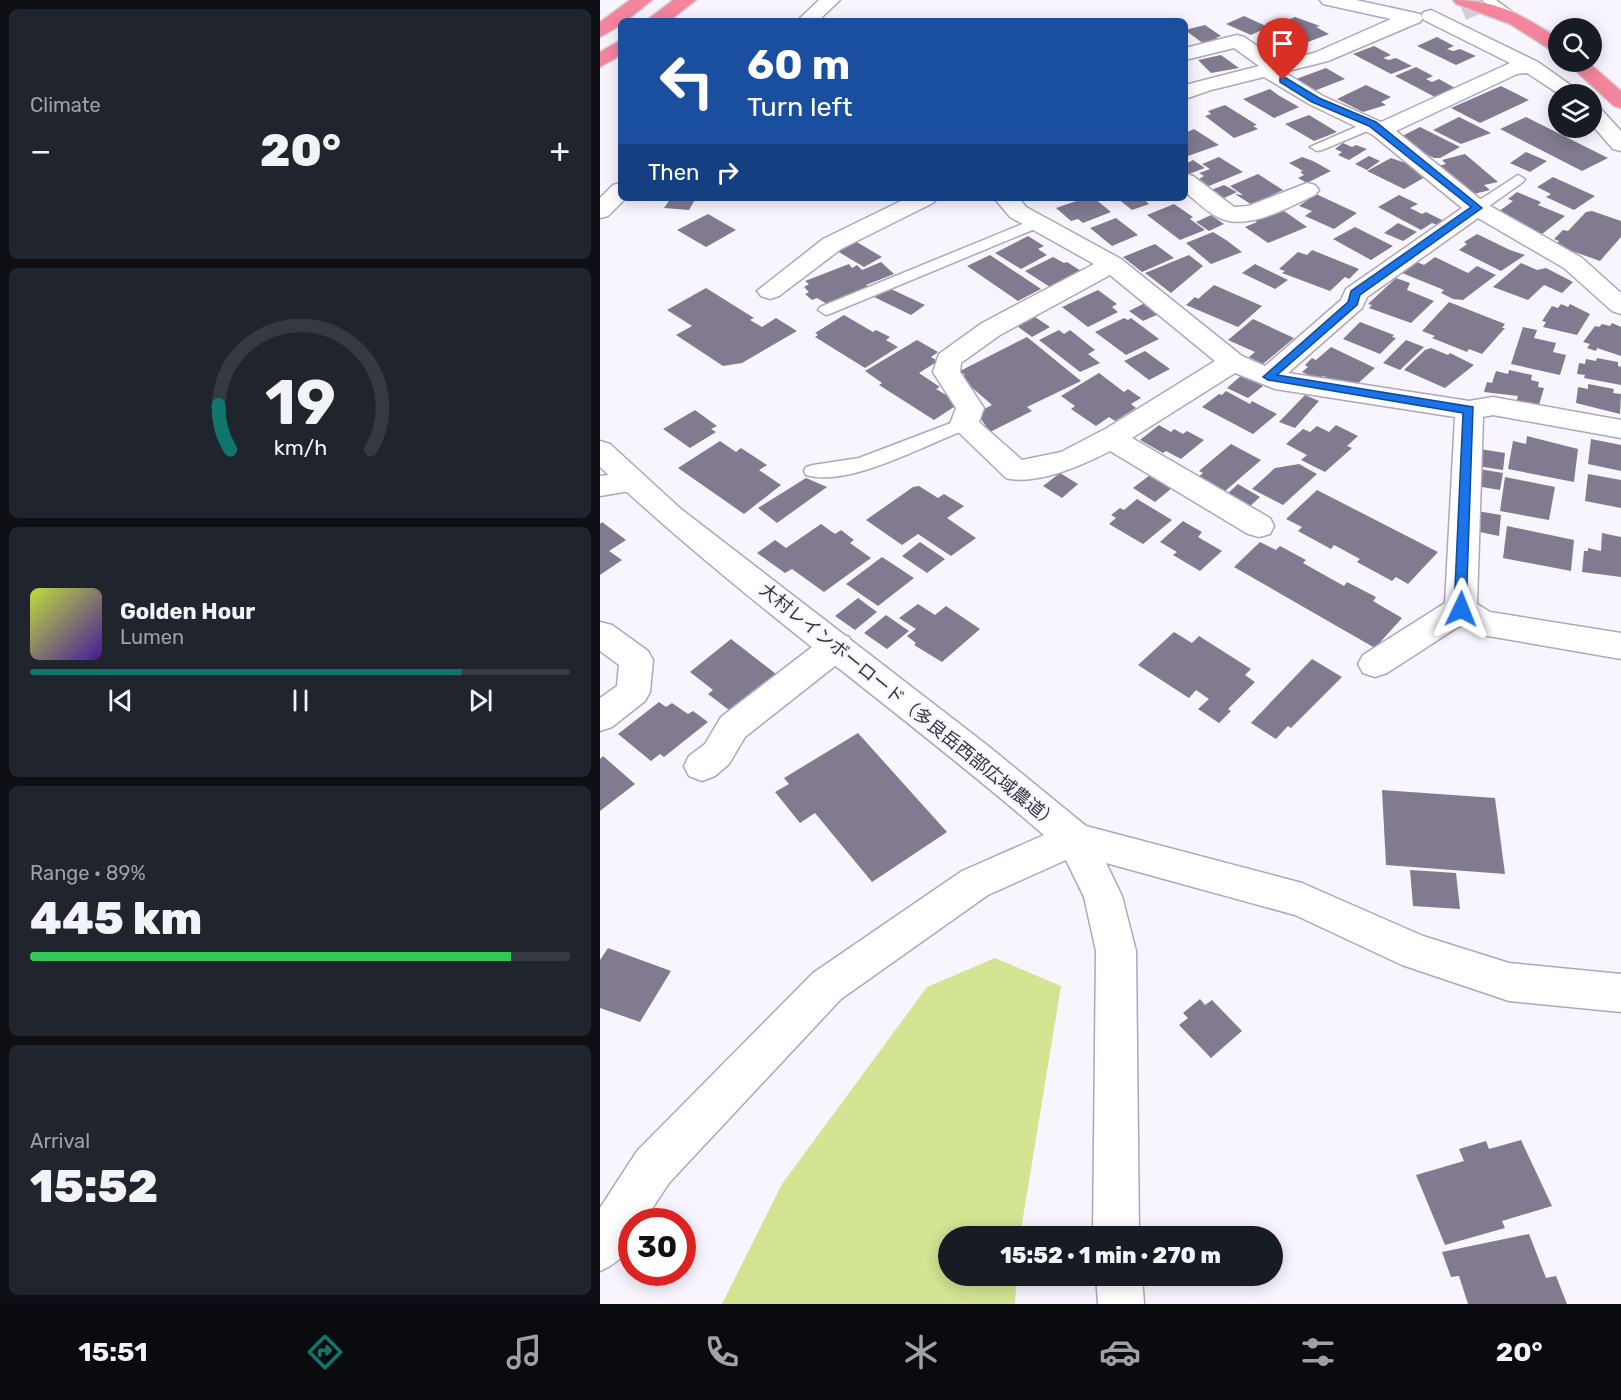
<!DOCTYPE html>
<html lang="en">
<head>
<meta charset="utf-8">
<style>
	body { margin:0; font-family:Rubik,"Noto Sans JP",sans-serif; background:#20242c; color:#f1f3f6; height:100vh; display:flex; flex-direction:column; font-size:22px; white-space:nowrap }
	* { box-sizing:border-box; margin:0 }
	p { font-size:20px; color:#9ea1a6 }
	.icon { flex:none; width:33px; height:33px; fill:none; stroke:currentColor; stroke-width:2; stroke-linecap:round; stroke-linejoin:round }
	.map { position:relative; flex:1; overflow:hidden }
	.panel { display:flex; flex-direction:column; gap:9px; padding:9px; background:#0d0f14; width:600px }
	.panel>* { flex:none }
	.hud { position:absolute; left:18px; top:18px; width:570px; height:183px; border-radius:9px; box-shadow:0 3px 15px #0003; background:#1a4fa0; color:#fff; overflow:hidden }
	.fabs { position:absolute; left:948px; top:18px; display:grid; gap:12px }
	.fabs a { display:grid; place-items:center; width:54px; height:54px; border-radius:50%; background:#171b24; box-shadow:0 3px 15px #0003; font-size:30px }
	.speed { position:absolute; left:18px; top:1208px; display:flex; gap:12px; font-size:30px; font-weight:700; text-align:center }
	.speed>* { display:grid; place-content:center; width:78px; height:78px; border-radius:50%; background:#171b24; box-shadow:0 3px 15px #0003; line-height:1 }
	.speed .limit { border:9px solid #d22; background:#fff; color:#111 }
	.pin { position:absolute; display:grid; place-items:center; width:51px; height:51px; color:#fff; margin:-62px -26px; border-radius:50% 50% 50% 0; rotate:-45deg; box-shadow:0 0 6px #0007 }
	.pin .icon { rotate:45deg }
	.me { position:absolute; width:66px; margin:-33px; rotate:2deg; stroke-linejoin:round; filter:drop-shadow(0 0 4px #0008) }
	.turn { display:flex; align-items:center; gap:21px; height:126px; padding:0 30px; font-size:27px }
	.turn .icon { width:78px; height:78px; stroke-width:2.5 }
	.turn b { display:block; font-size:42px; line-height:51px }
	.then { display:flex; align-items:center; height:57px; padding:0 30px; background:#0003; gap:12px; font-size:22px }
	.big { font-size:45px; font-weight:800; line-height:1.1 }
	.panel .widget { flex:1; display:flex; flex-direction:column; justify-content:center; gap:9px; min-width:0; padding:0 21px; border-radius:9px; background:#20242c }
	.panel .dial { align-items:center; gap:0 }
	.dial svg { height:156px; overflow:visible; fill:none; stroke:#363941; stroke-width:7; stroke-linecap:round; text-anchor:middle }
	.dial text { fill:#f1f3f6; stroke:none }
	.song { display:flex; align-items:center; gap:18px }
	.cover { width:72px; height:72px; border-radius:9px; background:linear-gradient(135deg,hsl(70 70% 55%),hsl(260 70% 35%)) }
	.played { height:6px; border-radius:3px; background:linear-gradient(90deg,#0f766e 80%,#363941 80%) }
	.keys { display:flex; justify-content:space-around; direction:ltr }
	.heat { display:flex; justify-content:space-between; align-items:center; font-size:33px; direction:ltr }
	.charge { height:9px; border-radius:4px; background:linear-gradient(90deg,#34c759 89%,#363941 0) }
	.trip { position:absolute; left:338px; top:1226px; width:345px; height:60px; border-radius:30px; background:#171b24; box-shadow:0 3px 15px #0003; font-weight:800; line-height:60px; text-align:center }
	.menu { display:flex; height:96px; justify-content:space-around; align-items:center; background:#090b0e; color:#9ea1a6 }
	.menu .icon { width:42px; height:42px }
	.menu .current { color:#0f766e }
	.menu b { font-size:27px; color:#f1f3f6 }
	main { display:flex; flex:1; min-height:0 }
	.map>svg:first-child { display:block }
</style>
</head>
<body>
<main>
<section class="panel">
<div class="widget"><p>Climate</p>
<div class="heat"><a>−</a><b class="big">20°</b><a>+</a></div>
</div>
<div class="widget dial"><svg viewBox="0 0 100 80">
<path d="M14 69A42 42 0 1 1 86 69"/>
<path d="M14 69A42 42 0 0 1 8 46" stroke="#0f766e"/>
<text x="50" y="56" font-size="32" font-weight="700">19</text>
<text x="50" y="72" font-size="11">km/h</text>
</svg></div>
<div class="widget">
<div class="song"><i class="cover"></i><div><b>Golden Hour</b><p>Lumen</p></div></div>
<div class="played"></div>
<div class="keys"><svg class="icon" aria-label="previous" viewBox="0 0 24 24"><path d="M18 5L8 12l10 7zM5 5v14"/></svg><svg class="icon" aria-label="pause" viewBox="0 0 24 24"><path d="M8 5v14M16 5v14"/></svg><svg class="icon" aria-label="next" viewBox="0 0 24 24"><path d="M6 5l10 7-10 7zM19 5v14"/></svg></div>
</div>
<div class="widget"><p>Range · 89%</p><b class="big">445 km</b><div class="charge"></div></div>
<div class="widget"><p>Arrival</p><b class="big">15:52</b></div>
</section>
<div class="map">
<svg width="1021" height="1304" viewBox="0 0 1021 1304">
	<rect width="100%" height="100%" fill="#f8f5ff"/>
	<path fill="#d3e492" d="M395,958L461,986L420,1236H348V1275H417L415,1304H122L182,1184L327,987Z"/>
	<path fill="#827b90" d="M644,16L677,31L671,34L662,30L651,35L626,24Z
		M695,17L720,26L716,27L729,34L708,42L674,26Z
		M605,25L621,36L616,38L619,40L604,44L585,30Z
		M837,37L854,46L847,49L853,51L860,49L876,56L856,65L817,46Z
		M689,40L706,50L676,60L656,47Z
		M774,46L791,55L783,58L789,60L796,58L812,66L791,74L753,54Z
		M621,55L639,68L611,73L598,60Z
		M816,67L833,76L826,79L832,82L839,79L855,88L835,97L795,76Z
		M726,68L745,79L714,91L696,79Z
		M766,85L791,97L781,102L786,105L763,112L737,99Z
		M901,86L929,100L880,123L851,108Z
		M670,89L678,95L699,107L674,118L643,99Z
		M625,105L657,125L653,126L658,129L634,138L605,116L611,114L608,111Z
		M709,115L737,132L714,141L685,124Z
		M859,117L891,133L861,144L833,130Z
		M926,117L1008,158L982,171L900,129Z
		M820,127L860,147L840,158H834L802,142L808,139L802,136Z
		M594,129L619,145L588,156L585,154V133Z
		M743,143L752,147L756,145L767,149L749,160L738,155L742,152L735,149Z
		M926,152L947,161L930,172L910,163Z
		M865,154L898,182L884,185L890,190L870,195L838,166L846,164L842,160Z
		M769,156L780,161L767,170L755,164Z
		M619,157L643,172L609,186L599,179L604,176L599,173L610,169L602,164Z
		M702,157L713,161L731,171L707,183L698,178L704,175L700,172L703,171L689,163Z
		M791,158L817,167L813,169L827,176L804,189L767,171Z
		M593,160L605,168L589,174L585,172V164Z
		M658,174L683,190L652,205L635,194L643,195L630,186Z
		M953,177L995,196L974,210L946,197L951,194L937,187Z
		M624,185L637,192L624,198L611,190Z
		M917,192L941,202L938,205L965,216L942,234L898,212L913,201L908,199Z
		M716,194L757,213L734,229L705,216L712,211L699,206Z
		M799,195L818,204L810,208L822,214L826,212L844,221L837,225L832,223L821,230L778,207Z
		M71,198H96L89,210L64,208Z
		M485,198H494L511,212L483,223L478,219L471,221L456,208Z
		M517,198H553L546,201L549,204L532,210Z
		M574,204L593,217L590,219L605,230L580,240L547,215Z
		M684,211L707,227L668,243L645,227L657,222L654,220Z
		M992,211L1021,221V237L1000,261L955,245L959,241L954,239L963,230L968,231L986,212Z
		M108,214L136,230L106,247L77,230Z
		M611,215L624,224L609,231L596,222Z
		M516,218L538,235L512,246L490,228Z
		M798,223L817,232L803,241L784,233Z
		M755,227L793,246L771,260L733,239Z
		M613,232L626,240L642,252L611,264L586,243Z
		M877,234L910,250L925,255L901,271L859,250L867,244L864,242Z
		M428,236L444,246L438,249L447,255L421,269L395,253Z
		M255,241L282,257L264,267L237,251Z
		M555,244L574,258L542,272L523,257Z
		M712,250L759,269L749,279L745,277L730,291L682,273L685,271L679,269L698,252L707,255Z
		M390,255L441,289L418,301L367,266Z
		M589,255L603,266L571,293L545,273Z
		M453,257L464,263L467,262L481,271L450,287L425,271Z
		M835,257L868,273L877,266L896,275L863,300L853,299L841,293L844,290L802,273L817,262L824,265Z
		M281,262L294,274L266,285L269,287L227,304L217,298L212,300L205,294L209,292L204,287L209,284L205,281L249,264L252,268L257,265L262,270Z
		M921,263L937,270L946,268L973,282L962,293L944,285L928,300L893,287Z
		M655,264L688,280L675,289L642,273Z
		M796,278L810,283L807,290L834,301L811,323L769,308L772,305L768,304Z
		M614,285L662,306L638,327L586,305L595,297L598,299Z
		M106,288L154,318L150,320L162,327L176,318L197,331L142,363L123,366L76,335L92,326L67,310Z
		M291,289L325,305L311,315L274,297Z
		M498,290L517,304L512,307L518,312L488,327L462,307Z
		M547,302L561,313L543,321L529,311Z
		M849,302L905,324L902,328H905L882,354L869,349L867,352L832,338L835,336L822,331Z
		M961,304L968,307L970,304L990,314L977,335L943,327L946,322L942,321L952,306L958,308Z
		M244,315L273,332L276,330L290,337L286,340L298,347L265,368L215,337L218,335L215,333Z
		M435,317L450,327L432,337L417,326Z
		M524,318L528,320L531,318L559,339L526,355L495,332Z
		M653,319L694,338L663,364L649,357L655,352L628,340Z
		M760,322L794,335L792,337L796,338L780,354L743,339Z
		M1012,323L1021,327V356L997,348L996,351L987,348L990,344L983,342L995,326L999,327L1002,324L1010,326Z
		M923,327L937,330L934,338L956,343L953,352L966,355L960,375L911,364Z
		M459,330L464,334L470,330L495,350L488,354L500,363L480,372L439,340Z
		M427,337L481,381L427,407L432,411L390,432L381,419L382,410L392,405L361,378L365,375L360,371Z
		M317,340L338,352L331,357L338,361L319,373L340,387L336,389L360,403L334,420L279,385L282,383L265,371Z
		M806,340L824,347L800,370L783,363Z
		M731,347L775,368L754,387L741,380L738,383L723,376L719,380L702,372L708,367L705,365L712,358L716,360Z
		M831,348L848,355L850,353L874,365L845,388L804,370L825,350Z
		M545,351L570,369L549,380L524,361Z
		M997,358L1018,362V366L1021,367V385L984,378L985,375L977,374L979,363L985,364L986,359L996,361Z
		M909,370L932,375L931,380L939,382L938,387L944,388L939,405L935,404L934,407L916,403L918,396L884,392L887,382L892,383L896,371L908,374Z
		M499,373L524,392L528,389L541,398L531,404L536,408L515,421L509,417L496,426L471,409L475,406L461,396Z
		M642,375L663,386L648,398L627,388Z
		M988,384L1014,389L1013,393L1021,394L1020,414L976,403L978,387L988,389Z
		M626,391L650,404L652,401L677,414L653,434L602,407L619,394L622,395Z
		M705,395L719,401L695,428L679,422Z
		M95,410L117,426L111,429L116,432L90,448L63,429Z
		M559,425L571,432L574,429L583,434L587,431L604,440L581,459L566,451L563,453L540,440Z
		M736,425L758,436L747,446L752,448L725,472L701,460L707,455L686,444L703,429L710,432L717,426L729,432Z
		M927,436L978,449L974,482L908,469L913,441L926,444Z
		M991,439L1021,445V471L988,464Z
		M120,441L136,452L141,448L167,465L159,470L181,485L144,514L78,468Z
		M631,444L661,460L624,492L597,478L603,473L599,471Z
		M880,449L905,453L903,470L877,466Z
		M699,464L717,474L683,505L652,489L675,468Z
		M879,469L903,473L900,490L876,486Z
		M460,473L478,484L462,498L443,486Z
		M988,474L1021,480V508L985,501Z
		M550,475L572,488L555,502L533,488Z
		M905,477L955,487L949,520L900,511Z
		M206,478L227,487L177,523L158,508Z
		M638,484L660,497L649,507L626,495Z
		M319,486L338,498L344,494L364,506L347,518L376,538L351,556L318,534L302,545L266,520L313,487Z
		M717,490L838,552L808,584L796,577L792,581L757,562L760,559L734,545L731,549L698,531L702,527L686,519Z
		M537,499L572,520L543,544L509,524L516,518L511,515L520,508L524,510Z
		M877,511L901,515L899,536L875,531Z
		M583,521L602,532L598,537L622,551L600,571L573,555L577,552L560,542Z
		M2,522L26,540L9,551L22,560L0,575V524Z
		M221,524L235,534L241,530L254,540L250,543L271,558L224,592L192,569L185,573L157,553L175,540L186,548Z
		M907,526L974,540L971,571L903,558Z
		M1002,533L1021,537V577L982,572L984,551H988V548L1001,551Z
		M320,542L345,559L327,573L302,556Z
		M660,542L676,550L680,546L706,560L703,563L744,586L747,582L776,597L773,601L802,618L775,648L634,567Z
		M282,557L314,578L278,606L246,584Z
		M258,598L277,612L255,630L235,616Z
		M318,604L335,615L346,606L380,629L342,662L314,645L316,643L307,636L316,629L299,618Z
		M286,615L309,631L287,649L264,633Z
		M574,632L592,643L599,636L651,669L645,675L655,682L628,709L631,711L619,723L598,709L609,699L596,690L589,698L538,665Z
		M131,639L176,674L129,710L108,694L113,690L90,672Z
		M712,659L742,677L691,728L688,726L676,739L651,723Z
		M59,702L66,707L72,703L88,714L93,711L108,722L64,757L60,754L51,761L18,734Z
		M258,733L347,832L272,882L215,813L200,823L175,792L189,784L184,778Z
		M3,756L35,784L0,811V759Z
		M782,790L895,798L905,874L786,865Z
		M810,870L856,873L860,909L813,906Z
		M8,948L71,971L40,1022L0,1008V960Z
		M600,999L605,1005L612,1000L642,1031L611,1058L579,1025L588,1018L583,1013Z
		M921,1140L952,1206L902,1221L905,1228L845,1245L816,1175L864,1161L859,1149L886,1141L889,1149Z
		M929,1234L946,1278L956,1276L967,1304H868L859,1276L851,1277L842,1252Z"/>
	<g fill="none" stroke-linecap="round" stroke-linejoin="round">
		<path stroke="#d1ced8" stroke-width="21" stroke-dasharray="21 10" stroke-linecap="butt" d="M862,10L886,0"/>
		<g stroke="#aea6bd" stroke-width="3">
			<path id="service" d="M882,0H896L923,20L921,23H913Z
				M772,120L779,124L777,127L722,150L717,151L710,147Z
				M918,175L925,179L923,182L882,211H872L870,208L872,205Z
				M437,218L442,220L445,223L442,226L232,313L226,315L218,310L220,307Z
				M364,418L373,424L370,428C328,443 250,488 206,475L204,471L206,467L213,465L259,458Z"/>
		</g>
		<g stroke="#aea6bd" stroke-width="3">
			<path id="minor" d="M219,0H240L218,21H197Z
				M720,0H756L820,14L823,18L820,22L728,61L684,72L723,96L781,122L910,63L824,20L821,16L824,12L831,10L938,62L983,94H959L927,73L917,74L796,131L885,203L982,258L1021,293V314L1012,311L964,268L878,218L767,297L762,308L688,373L869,401L893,397L1021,420V438L893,415L883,417L877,604L890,612L1021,633V659L882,635L861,625L787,673L775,677L763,673L758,664L763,655L845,603L855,417L675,389L635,373L532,438L670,518L674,526L670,534L659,537L648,534L510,451C483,465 436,486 406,478L350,424L356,408L333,372L339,354L382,323L494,264L410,217L394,198H419L426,207L521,259L642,356L665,366L741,300L746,289L862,208L773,135L709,104L664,77L611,90L585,99V85L659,66L634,48L585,60V48L637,35L644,37L679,61L714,53L791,19L723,4ZM510,275L615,361L507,428L461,452L422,460L379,422L384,408L360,372L361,363L400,335Z
				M992,107L1000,108L1021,131V151L1013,149L992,125Z
				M585,174L593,176L634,207L648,206L707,183L715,185L719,190L715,195C690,206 651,230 622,219C609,214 596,201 585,192Z
				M21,183V198H26L8,216L0,218V198L13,185Z
				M307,198H337L333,203L241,249L179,296L170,299L161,296L157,291L223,239Z
				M32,472L42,475L47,482L42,489L0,496V476Z
				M0,622L12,625L48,651L53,660L50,692L45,701L12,727L0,731V698L17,686L19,665L0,651Z
				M237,633L249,637L253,646L249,655L145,737L129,764L115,776L102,781L89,776L84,766L89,756L105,744L121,717L225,637Z"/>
		</g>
		<g stroke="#aea6bd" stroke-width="3">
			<path id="tertiary" d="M0,441L10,444L81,509L387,745L486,826L702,883L823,936L909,963L1021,974V1012L909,1001L802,965L695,915L506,863L522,896L536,951L539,1236H493L496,951L484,897L466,860L388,895L241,999L69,1183L44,1221H32C32,1247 24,1261 0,1271V1208L37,1151L213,973L362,871L444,835C299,710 140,599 0,467Z
				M496,1275H542L544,1304H498Z"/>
		</g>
		<g stroke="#d3d2d4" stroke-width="3">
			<path id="motorway" d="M30,0H52L26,21H21V25L0,37V22Z
				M73,0H96L69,21H46Z
				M853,0C897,0 922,15 958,38V52L951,50L910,24L856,4Z
				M21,40V55L0,67V52Z
				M966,62H988L1021,91V108L1014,106Z"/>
		</g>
		<use href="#service" fill="#fff" fill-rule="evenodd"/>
		<use href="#minor" fill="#fff" fill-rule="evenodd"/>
		<use href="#tertiary" fill="#fff" fill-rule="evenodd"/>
		<use href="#motorway" fill="#f5859d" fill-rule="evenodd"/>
	</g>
	<path fill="#1a73e8" stroke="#114b97" stroke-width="1.5" d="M680,78H686L719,98L776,122L882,208L760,295L757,305L677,375L873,407L866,612H856L854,609L863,413L668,380L663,377L748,302L751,291L871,207L769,126L712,102L680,82Z"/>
	<g text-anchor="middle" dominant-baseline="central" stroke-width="4.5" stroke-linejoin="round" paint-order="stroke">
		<g font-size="18" fill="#36323c" stroke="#f8f5ff">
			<text transform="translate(309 706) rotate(39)">大村レインボーロード（多良岳西部広域農道）</text>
		</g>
	</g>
</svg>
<div class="fabs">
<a><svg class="icon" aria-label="search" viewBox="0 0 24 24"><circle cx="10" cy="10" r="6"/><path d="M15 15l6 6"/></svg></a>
<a><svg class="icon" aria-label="layers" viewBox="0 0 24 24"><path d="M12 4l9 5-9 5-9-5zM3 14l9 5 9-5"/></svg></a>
</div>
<div class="speed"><div class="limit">30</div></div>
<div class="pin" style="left:683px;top:80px;background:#d93025"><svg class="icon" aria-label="arrive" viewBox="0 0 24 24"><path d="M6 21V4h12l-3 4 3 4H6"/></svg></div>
<svg class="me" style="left:861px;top:609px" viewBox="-20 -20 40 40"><path d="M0-17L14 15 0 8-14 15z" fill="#1a73e8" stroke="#fff" stroke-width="4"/></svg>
<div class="trip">15:52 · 1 min · 270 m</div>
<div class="hud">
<div class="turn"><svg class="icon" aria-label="left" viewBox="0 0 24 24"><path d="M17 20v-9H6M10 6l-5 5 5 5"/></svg><div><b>60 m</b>Turn left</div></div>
<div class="then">Then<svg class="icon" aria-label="right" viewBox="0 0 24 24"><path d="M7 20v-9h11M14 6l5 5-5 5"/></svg></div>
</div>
</div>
</main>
<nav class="menu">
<b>15:51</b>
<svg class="icon current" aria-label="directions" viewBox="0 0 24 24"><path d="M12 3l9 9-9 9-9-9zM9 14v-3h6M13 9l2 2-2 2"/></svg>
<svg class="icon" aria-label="music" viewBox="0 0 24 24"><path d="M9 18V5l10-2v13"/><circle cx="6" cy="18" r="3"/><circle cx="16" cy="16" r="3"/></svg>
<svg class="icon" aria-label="phone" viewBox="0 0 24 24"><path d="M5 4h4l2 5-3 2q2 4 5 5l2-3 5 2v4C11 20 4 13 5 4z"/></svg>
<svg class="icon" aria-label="climate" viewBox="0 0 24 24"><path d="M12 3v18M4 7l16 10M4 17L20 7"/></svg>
<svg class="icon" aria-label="car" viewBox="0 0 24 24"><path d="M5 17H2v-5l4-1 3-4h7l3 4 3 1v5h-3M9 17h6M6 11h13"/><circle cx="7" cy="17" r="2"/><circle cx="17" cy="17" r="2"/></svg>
<svg class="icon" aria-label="filters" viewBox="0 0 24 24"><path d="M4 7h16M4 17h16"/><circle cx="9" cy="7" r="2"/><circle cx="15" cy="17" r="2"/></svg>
<b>20°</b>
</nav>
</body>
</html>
